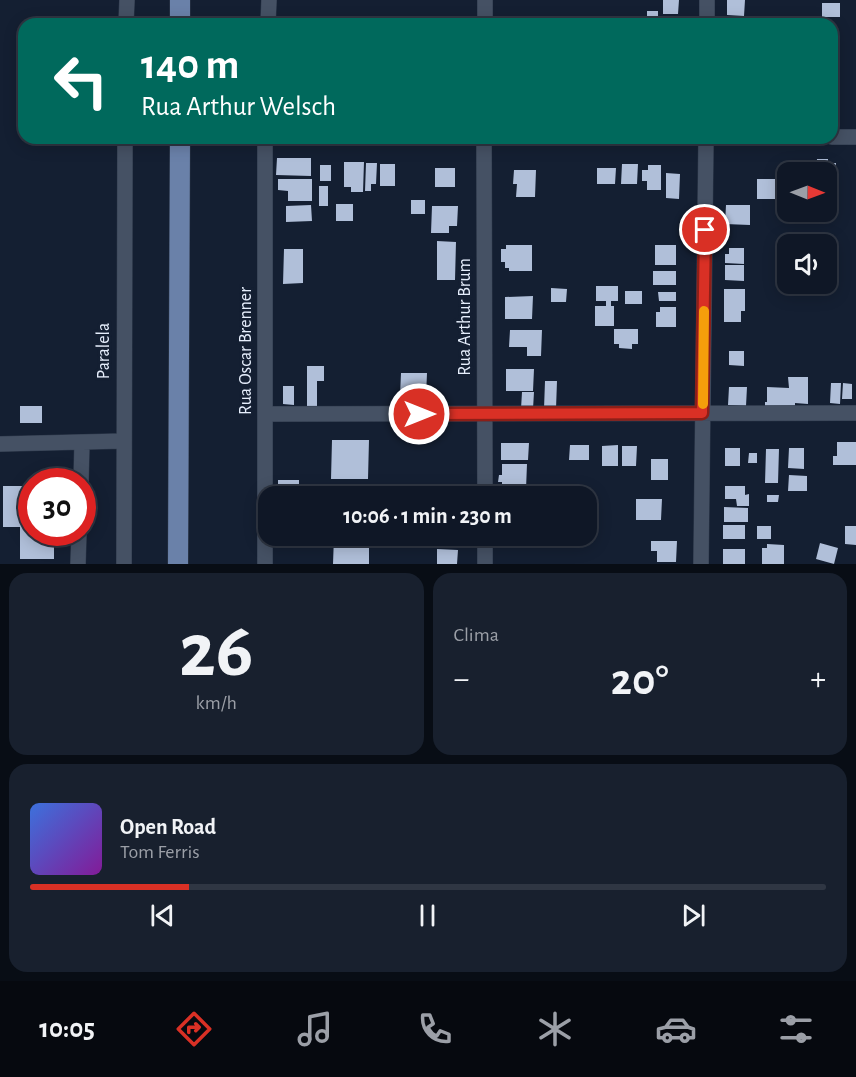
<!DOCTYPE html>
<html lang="pt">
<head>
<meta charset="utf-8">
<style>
	body { margin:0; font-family:"Alegreya Sans",sans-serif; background:#18202e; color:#f1f3f6; height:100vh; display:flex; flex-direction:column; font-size:22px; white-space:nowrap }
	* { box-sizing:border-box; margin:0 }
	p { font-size:20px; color:#9b9fa7 }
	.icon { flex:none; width:33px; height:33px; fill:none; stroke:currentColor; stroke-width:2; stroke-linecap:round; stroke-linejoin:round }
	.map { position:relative; height:564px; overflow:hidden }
	.side { display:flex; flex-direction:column; gap:9px; padding:9px; background:#080d15; flex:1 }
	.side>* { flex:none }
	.guide { position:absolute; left:18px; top:18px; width:820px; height:126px; border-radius:18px; box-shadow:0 3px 15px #0003,0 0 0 2px #2f3643; background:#00695c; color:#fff; overflow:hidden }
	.needle { width:39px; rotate:91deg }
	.buttons { position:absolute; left:777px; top:162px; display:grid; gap:12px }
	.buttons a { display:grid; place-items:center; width:60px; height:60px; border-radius:12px; background:#0f1726; box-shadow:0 3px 15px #0003,0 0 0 2px #2f3643; font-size:30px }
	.speed { position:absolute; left:18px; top:468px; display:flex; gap:12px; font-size:30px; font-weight:700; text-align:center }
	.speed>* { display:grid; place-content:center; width:78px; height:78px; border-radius:50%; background:#0f1726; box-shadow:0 3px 15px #0003,0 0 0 2px #2f3643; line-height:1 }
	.speed .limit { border:9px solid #d22; background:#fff; color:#111 }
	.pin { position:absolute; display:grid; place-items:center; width:51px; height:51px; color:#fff; margin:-26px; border:3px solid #fff; border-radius:50%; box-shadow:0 2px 6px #0007 }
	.me { position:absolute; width:66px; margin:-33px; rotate:90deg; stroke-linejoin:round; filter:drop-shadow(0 0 4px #0008) }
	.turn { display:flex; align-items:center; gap:21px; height:126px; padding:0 24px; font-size:27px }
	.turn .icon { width:78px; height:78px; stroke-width:2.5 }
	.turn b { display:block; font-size:42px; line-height:51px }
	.big { font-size:45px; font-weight:600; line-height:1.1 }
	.side .tile { flex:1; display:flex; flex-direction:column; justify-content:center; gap:9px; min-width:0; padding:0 21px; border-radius:18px; background:#18202e }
	.side .dial { align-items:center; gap:0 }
	.dial b { font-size:78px; line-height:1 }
	.song { display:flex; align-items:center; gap:18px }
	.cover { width:72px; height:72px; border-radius:9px; background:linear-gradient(135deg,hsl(220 70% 55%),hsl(290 70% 35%)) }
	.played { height:6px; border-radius:3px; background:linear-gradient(90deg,#d93025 20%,#2f3643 20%) }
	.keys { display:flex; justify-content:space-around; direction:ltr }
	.heat { display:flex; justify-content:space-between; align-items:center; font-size:33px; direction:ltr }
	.side .tiles { flex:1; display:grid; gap:9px; grid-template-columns:1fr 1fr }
	.tile:last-child { grid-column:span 2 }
	.trip { position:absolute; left:258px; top:486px; width:339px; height:60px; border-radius:18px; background:#0f1726; box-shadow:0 3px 15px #0003,0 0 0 2px #2f3643; font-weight:600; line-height:60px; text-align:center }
	.tab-bar { display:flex; height:96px; justify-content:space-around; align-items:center; background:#06090f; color:#9b9fa7 }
	.tab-bar .icon { width:42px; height:42px }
	.tab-bar .current { color:#d93025 }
	.tab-bar b { font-size:27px; color:#f1f3f6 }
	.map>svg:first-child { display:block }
</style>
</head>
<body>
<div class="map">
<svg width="856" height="564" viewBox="0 0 856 564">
	<rect width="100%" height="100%" fill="#141f32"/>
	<path fill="#b0bfd9" d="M663,0H679L678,14H663Z
		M727,0H745L744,16L727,15Z
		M822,3H840V17H822Z
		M647,11H658V23H647Z
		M729,17H759V24H729Z
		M277,158H311V176L276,175Z
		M817,159H828V163H836V181L826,180V172H816Z
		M344,162H364L363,192H351V187H344Z
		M366,163H377L376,184H371V191H365Z
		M380,164H395V186H380Z
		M622,164H638L637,184H621Z
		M320,165H331V181H320Z
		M648,165H661V190H647V181H642V170H648Z
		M435,168H455V187H435Z
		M597,168H616L615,184H597Z
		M514,170H536L535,197H516L517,184H513Z
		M666,173L680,174L679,199L666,198Z
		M278,179H312V201H288V191L278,190Z
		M757,179H777V199H757Z
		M319,186H328V206H319Z
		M411,200H425V214H411Z
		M336,204H353V221H336Z
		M311,205L312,221L286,222V206Z
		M726,205H750V225L725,224Z
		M432,206H458L457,226H449V233H431Z
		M792,232H807V244H792Z
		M437,241L456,242L455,280H437Z
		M506,245H532V271H509V268H505V262H501V249H506Z
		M655,245H676V265H655Z
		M729,248H744V264L725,263V254H729Z
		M284,249H303V283L283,284Z
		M725,265H744V281L725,280Z
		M826,268H833V285H826Z
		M653,271H676V285H653Z
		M596,286H618V301H611V306H614V326H595V306H606V301H596Z
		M551,288L567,289L566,302H551Z
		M724,289H745V311H741V322H724Z
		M625,291H642V304H625Z
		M658,292H676V301H659Z
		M533,296L532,319H505V297Z
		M660,307H676V327H656V312H660Z
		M614,329H638V344H632V349L619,348V344H614Z
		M510,330H542L541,356H527V347H509Z
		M729,351H744V366L729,365Z
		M307,366H324V381H317V406H307Z
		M506,369H534L533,391H506Z
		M401,373H427L426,397L400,396Z
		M788,377H808V404L795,403V409L765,408V402H767V387L789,388Z
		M545,381H557L556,409H544Z
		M831,383H841L840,404L830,403Z
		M843,383L852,384V399H842Z
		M283,386H294V405L283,404Z
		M729,387H747L746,406L728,405Z
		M522,392H534L533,409H521Z
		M20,406H42V423H20Z
		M332,440H369L368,479H331Z
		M837,442H856V465H833V456H837Z
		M501,443H529L528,460H501Z
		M570,445H589V460H569Z
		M618,445V466H602V446Z
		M622,446H637L636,466H622Z
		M725,448H740V466H725Z
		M789,448H804V469L788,468Z
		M766,449H779L778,483H765Z
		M749,453H757V463H748Z
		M651,459H668V480H651Z
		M502,464H527L526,489H502V482H498L499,475H502Z
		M789,475L807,476V491H788Z
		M278,480H299V496H278Z
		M3,486H32V532H54V559H20V527H3Z
		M725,486H745V495L749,494V506H737L736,499H725Z
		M503,492H531V496H503Z
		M767,495H779L778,502H767Z
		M636,499H662L661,520H636Z
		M724,507L748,508V522H724Z
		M723,525H745V539H723Z
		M757,526H771V539H757Z
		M845,526H856V545L845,544Z
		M334,536H369V564H333Z
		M415,536H428V545H415Z
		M430,536H457V545H430Z
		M651,541H677L676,562H657V551H651Z
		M820,543L838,548L834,564L816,559Z
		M767,544L784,545V564H762V548H767Z
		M437,549L458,550L457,564H437Z
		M723,549H745V564H723Z"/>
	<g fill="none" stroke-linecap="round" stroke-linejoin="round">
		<g stroke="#313c4e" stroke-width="16">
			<path id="minor" d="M126,24L127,0
				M268,24L269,0
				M485,24V0
				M707,24V0
				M832,137H856
				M484,138L485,496
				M266,414L856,413
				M0,444L123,441
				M81,482L82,442
				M485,536V564
				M78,564L79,532
				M124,564L125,138
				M265,564V138
				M701,564L706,138"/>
		</g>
		<g stroke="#313c4e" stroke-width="21">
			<path id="major" d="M180,24V0
				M178,564L180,138"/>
		</g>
		<use href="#minor" stroke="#455164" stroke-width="15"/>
		<use href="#major" stroke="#6a81a9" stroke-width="20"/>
	</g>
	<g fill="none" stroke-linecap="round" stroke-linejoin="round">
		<g stroke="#8d1f18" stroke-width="15">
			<path id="route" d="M419,414L702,413L705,230"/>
		</g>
		<use href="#route" stroke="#d93025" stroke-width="10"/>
		<path stroke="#f59e0b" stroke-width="10" d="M703,404L704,311"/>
	</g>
	<g text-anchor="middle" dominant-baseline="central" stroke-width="6" stroke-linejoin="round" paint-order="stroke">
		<g font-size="18" fill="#e6eefc" stroke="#141f32">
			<text transform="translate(465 317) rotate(-90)">Rua Arthur Brum</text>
			<text transform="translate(104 351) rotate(-90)">Paralela</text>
			<text transform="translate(246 351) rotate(-90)">Rua Oscar Brenner</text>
		</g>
	</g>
</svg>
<div class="buttons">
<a><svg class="needle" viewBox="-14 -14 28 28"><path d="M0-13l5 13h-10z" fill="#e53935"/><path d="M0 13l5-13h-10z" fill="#9b9fa7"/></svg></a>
<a><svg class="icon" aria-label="sound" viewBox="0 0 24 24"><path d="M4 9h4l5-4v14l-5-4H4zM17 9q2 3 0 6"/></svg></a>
</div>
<div class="speed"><div class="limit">30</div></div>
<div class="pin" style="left:705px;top:230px;background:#d93025"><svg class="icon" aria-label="arrive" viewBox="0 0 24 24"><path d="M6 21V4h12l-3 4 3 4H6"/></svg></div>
<svg class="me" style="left:419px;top:414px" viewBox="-20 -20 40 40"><circle r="17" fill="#d93025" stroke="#fff" stroke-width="3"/><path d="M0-11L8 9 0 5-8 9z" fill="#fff"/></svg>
<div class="trip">10:06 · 1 min · 230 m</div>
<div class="guide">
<div class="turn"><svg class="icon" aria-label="left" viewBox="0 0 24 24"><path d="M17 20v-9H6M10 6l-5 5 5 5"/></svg><div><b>140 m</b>Rua Arthur Welsch</div></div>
</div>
</div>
<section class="side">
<div class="tiles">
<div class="tile dial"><b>26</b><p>km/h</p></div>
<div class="tile"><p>Clima</p>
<div class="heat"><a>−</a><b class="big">20°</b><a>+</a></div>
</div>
<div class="tile">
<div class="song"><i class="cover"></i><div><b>Open Road</b><p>Tom Ferris</p></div></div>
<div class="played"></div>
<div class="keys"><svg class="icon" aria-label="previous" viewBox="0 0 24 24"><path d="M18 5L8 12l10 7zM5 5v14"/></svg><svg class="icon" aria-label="pause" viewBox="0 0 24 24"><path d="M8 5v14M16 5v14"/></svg><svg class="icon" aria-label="next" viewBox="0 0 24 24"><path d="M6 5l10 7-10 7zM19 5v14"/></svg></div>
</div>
</div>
</section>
<nav class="tab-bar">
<b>10:05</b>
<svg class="icon current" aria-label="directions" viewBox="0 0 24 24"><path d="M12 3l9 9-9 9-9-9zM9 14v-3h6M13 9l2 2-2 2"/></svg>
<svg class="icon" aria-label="music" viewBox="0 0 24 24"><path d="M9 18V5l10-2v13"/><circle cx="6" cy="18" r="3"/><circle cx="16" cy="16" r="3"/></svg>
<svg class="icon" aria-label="phone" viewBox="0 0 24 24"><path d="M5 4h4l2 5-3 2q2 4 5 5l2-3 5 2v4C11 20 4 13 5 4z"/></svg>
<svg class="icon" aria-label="climate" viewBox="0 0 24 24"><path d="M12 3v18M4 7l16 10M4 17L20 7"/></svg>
<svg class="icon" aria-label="car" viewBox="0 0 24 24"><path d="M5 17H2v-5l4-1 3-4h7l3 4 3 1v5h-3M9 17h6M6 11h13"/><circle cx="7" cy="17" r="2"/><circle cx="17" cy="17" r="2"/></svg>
<svg class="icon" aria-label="filters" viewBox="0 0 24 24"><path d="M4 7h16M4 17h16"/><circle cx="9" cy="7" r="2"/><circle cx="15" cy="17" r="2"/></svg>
</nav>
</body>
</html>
